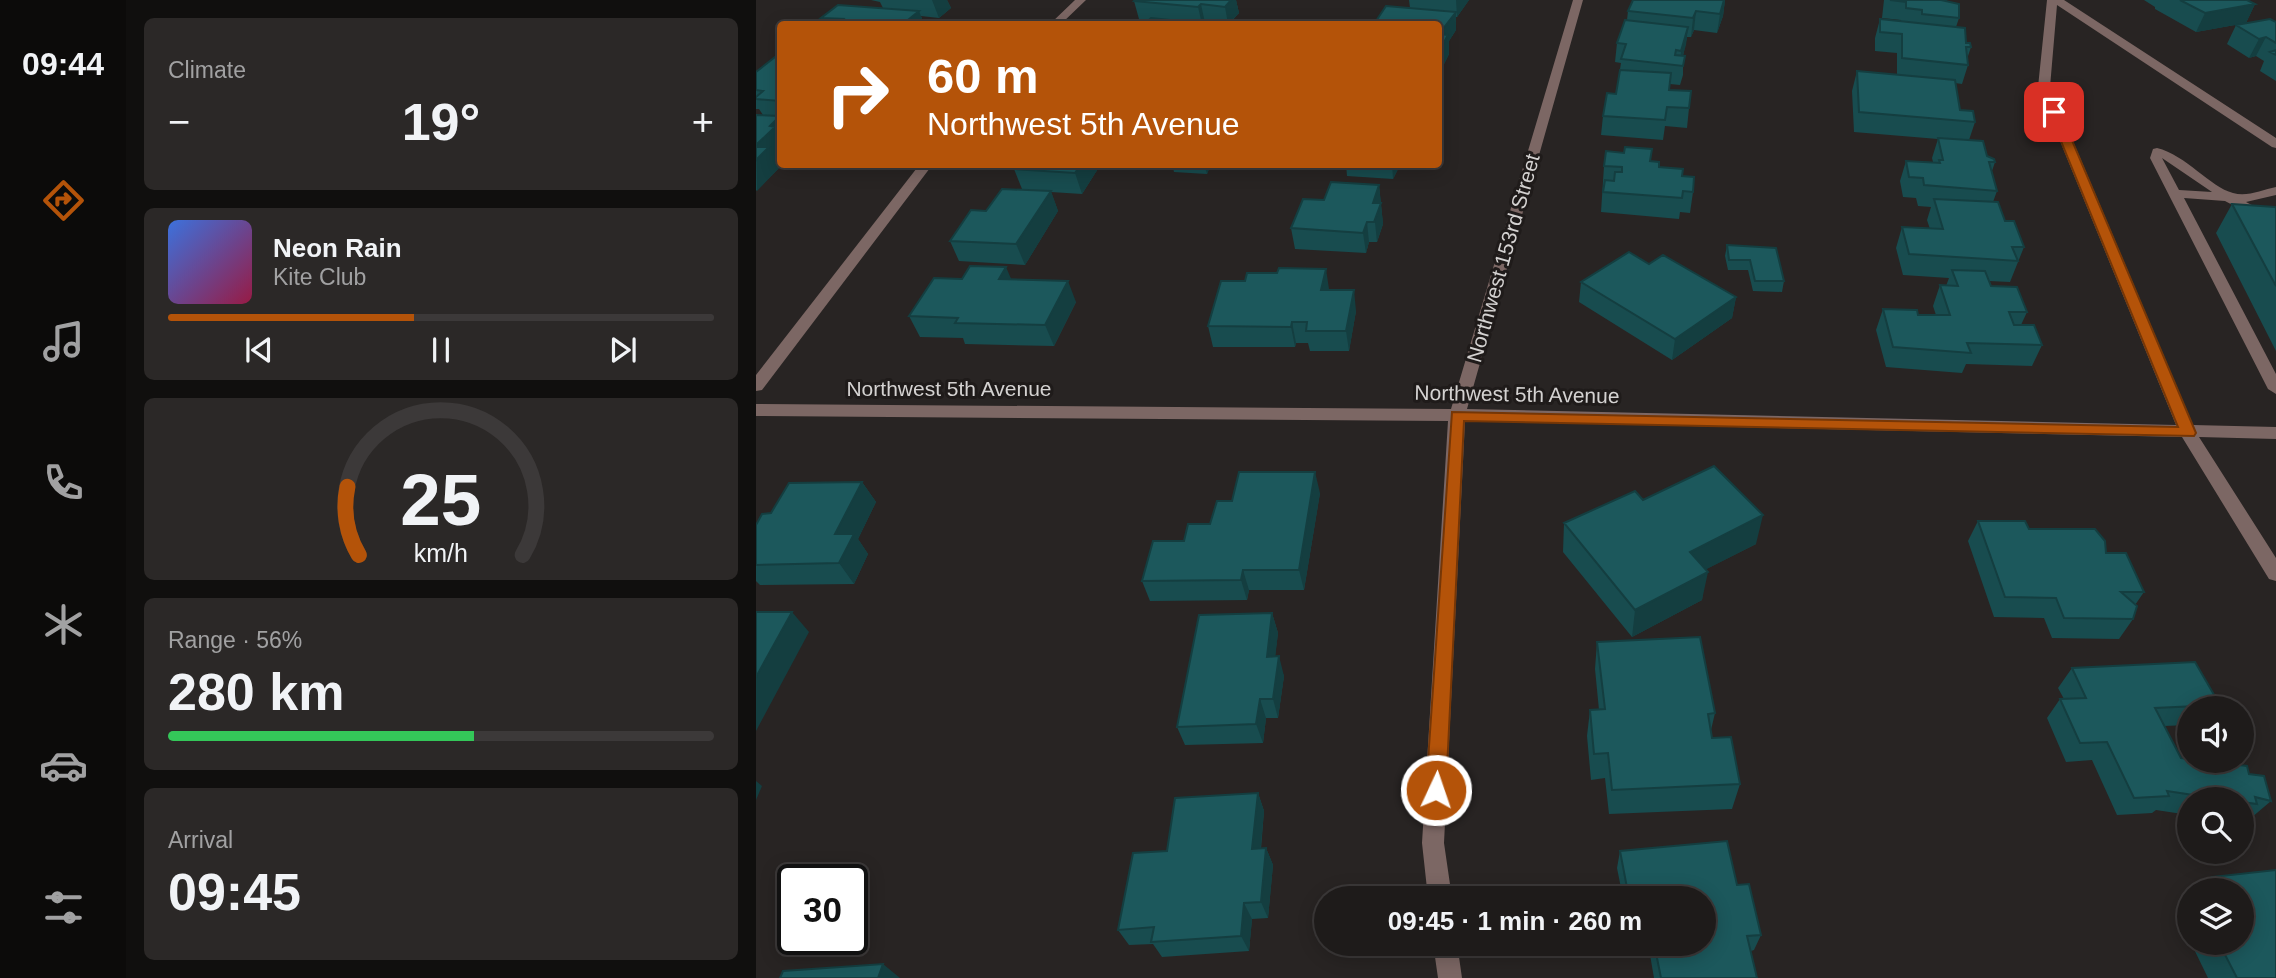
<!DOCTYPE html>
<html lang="en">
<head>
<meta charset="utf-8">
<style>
	body { margin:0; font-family:Helvetica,sans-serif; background:#2b2827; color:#f1f3f6; height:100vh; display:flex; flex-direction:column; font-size:26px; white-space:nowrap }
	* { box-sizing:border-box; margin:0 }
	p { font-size:23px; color:#a1a1a2 }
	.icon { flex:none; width:38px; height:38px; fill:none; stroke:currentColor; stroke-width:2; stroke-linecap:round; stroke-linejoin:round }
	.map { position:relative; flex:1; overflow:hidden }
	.sheet { display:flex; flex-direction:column; gap:18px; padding:18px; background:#100f0e; width:630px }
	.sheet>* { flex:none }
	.banner { position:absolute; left:21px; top:21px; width:665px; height:147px; border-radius:7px; box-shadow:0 4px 18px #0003,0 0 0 2px #3c3939; background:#b45309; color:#fff; overflow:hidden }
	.tools { position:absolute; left:1421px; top:696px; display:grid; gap:14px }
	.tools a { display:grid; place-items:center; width:77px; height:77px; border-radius:50%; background:#1e1b1a; box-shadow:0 4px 18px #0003,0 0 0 2px #3c3939; font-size:35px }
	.speed { position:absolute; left:21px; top:864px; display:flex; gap:14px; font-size:35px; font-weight:700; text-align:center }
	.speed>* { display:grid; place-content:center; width:91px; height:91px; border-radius:50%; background:#1e1b1a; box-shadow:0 4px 18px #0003,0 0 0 2px #3c3939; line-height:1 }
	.speed .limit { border:4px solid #111; border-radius:10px; background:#fff; color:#111 }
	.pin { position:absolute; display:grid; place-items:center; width:60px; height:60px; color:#fff; margin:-30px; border-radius:14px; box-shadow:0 4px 10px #0006 }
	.me { position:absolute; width:77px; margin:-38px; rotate:3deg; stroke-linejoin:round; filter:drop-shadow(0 0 5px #0008) }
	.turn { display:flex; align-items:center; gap:24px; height:147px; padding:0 35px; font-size:32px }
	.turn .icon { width:91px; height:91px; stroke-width:2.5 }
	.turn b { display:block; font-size:49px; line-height:60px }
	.big { font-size:52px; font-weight:800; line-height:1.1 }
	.sheet .card { flex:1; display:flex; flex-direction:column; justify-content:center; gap:10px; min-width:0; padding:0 24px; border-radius:10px; background:#2b2827 }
	.sheet .dial { align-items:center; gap:0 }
	.dial svg { height:182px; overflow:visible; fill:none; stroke:#3c3939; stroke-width:7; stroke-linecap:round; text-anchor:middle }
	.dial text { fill:#f1f3f6; stroke:none }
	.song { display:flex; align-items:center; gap:21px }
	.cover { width:84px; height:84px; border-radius:10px; background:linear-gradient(135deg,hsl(220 70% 55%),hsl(340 70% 35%)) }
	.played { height:7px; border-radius:4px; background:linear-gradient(90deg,#b45309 45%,#3c3939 45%) }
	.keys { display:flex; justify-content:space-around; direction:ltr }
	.heat { display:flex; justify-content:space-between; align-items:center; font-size:38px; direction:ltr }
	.charge { height:10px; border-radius:5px; background:linear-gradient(90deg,#34c759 56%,#3c3939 0) }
	.trip { position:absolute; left:558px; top:886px; width:402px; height:70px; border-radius:35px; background:#1e1b1a; box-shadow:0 4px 18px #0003,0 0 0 2px #3c3939; font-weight:800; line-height:70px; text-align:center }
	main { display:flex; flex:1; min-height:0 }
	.tab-bar { display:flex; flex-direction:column; width:126px; justify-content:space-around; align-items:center; background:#0c0b0a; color:#a1a1a2 }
	.tab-bar .icon { width:49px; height:49px }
	.tab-bar .selected { color:#b45309 }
	.tab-bar b { font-size:32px; color:#f1f3f6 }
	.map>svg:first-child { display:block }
</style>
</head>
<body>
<main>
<nav class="tab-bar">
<b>09:44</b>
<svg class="icon selected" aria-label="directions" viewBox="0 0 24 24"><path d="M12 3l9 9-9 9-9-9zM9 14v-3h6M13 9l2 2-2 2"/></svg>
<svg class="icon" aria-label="music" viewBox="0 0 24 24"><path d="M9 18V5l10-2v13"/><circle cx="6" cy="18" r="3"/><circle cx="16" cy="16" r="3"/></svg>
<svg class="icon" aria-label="phone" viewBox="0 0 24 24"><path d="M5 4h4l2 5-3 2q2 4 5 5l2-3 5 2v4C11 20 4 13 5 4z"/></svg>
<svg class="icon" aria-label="climate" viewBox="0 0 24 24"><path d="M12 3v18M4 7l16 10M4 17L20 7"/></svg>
<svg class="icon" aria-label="car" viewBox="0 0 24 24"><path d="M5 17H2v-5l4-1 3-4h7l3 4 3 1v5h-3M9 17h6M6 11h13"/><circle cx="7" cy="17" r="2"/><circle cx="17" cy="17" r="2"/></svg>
<svg class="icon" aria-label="filters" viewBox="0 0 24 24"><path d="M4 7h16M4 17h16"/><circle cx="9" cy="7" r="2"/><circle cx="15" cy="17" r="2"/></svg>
</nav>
<section class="sheet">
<div class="card"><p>Climate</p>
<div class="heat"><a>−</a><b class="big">19°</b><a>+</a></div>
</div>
<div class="card">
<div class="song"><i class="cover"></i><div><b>Neon Rain</b><p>Kite Club</p></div></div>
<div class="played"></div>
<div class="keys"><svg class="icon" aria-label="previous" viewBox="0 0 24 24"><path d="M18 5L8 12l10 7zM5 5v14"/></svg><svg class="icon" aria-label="pause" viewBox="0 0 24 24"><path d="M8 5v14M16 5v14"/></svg><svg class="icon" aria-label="next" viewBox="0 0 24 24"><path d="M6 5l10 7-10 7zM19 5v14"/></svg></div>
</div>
<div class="card dial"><svg viewBox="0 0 100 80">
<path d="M14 69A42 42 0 1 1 86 69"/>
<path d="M14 69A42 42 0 0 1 9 39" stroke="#b45309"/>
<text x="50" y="56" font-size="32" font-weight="700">25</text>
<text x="50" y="72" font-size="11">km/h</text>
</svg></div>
<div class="card"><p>Range · 56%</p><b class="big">280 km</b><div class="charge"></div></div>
<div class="card"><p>Arrival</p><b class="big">09:45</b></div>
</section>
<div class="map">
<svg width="1520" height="978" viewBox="0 0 1520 978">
	<rect width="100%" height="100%" fill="#282423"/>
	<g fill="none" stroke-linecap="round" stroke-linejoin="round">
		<path fill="#7c6764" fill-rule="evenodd" d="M319,0H330L305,24H294Z
			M817,0H827L711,409L1420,425L1282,87L1291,0H1308L1520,138V148L1516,147L1301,5L1294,87L1437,425L1520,427V439L1443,437L1520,558V581L1513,579L1426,437L709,421L688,843L696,898H672L666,843L692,421L0,416V404L695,409Z
			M1401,148C1430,155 1454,187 1477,193C1491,197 1506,190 1520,187V195L1490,202L1520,218V228L1469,201L1428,198L1520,374V394L1512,389L1394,158L1397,149ZM1406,158L1456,192L1423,190Z
			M164,164H177L6,390L0,391V375Z
			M677,943H701L706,978H682Z"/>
	</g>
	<path fill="#184c4f" d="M115,0H191L195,8L183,18L165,16L168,24H68L65,18L127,8L124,2Z
		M379,0H480L483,13L473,24L449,23L447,24H389L393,20L383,19L378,1Z
		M653,0H717H713L701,17H700V30L693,41V54L687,66L682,65V24L654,8Z
		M969,0L967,16L961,33L938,30L935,37H931L927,56V75L924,85L914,84L913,90L933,108L931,128L909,126L907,140L845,135L847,116L860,94L865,63L859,62L861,43L871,20L872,11Z
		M1128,0H1191L1190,1L1203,18L1200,27L1210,43L1215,47L1211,59L1212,65L1206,84L1199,83L1204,110L1219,122L1213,140L1239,162L1236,171L1241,191L1237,202L1249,221L1268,247L1254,282L1233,281L1235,286L1271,312L1265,325L1286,345L1276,366L1210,364L1206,373L1130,367L1120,330L1127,309L1162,315H1180L1177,306L1184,285L1190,286L1193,278L1147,275L1140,248L1146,227L1174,229L1171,220L1175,207L1162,206L1160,198L1147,197L1144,181L1150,161L1177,162L1176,158L1182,139L1098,132L1096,91L1101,71L1141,75V53L1119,51V38L1124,19L1145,21V20L1126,18Z
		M1388,0H1491L1499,4L1490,23L1440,32L1399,9V7Z
		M1520,22V81L1504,71L1508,61L1500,56L1493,58L1471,44L1480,25Z
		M24,57V152L19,158L24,167L0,191V115H7L3,109H0V72Z
		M894,161L903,167L926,176L937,192L934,213L924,212L923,219L845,212L848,166Z
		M345,164L326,194L295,192L302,211L269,265L203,261L194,241L230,211L266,189L258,169Z
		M416,164H455L451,174L418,172Z
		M590,164H650L648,170L642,169L637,179L591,176Z
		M623,185L627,224L621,242H613L610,253L539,249L535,228L568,200Z
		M1476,204L1520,208V351L1460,233Z
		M971,245L1028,281L1026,292L997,291L992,270H972L969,256Z
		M893,264L980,297L976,318L916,360L823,302L825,282Z
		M256,280L320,302L298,346L209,344L207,338L164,337L153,316Z
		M573,290L600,311L593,351H554L552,343H540L539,347H457L452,326Z
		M106,482L120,502L102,539L112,554L98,584L4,585L0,581V525L15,513Z
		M564,493L548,590H493L491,600L394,601L386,581L428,541L454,524L476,501Z
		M887,500L1000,544L950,569L946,600L876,637L807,552L808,523Z
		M1222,521L1273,529L1350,553L1388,592L1379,605L1377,619L1363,639L1296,638L1288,618L1238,617L1212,541Z
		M516,613L522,633L519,656L528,676L522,718H510L507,743L429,745L421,727Z
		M841,642L959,713L955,730L956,738L984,784L976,809L853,814L849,778L835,780L831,736L834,710H843L839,669Z
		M1316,668L1464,705L1461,709H1433V725L1408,726L1425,758L1493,774L1515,801L1495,818L1487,817L1486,818V800H1433V815L1400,810L1396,813L1361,815L1336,760L1310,762L1291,718L1304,699H1308L1302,688Z
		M502,793L508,811L505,849L510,848L517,865L512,918L496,919L493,951L406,957L397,944L373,945L362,930L411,851Z
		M864,851L981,885L1005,935L998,950L995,951L1001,978H898L892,943H948V898H867L861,868Z
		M1520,870V978H1452L1435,943H1486V891H1441L1456,877Z"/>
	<path fill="#143e40" d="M176,0H191L195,8L183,18Z
		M475,0H480L483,13L472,24L469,7Z
		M700,0H713L701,17Z
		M969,0L967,16L961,33L964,14Z
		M445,4L449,23L447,24H446L442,7Z
		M1499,4L1490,23L1440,32L1449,13Z
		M163,11L168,24H147Z
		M940,11L938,30L935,37L937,18Z
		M700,12V30L693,41V54L687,66L686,46L683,34Z
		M932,27L930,45L924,65L925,51Z
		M1510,37L1500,56L1493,58L1503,39Z
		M24,116V152L19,158L24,167L1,191L0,145L14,126Z
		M325,164H345L326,194L319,173Z
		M448,164H455L451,174Z
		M636,164H641L642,169L637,179Z
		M623,185L627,224L621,242L617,203Z
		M295,191L302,211L269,265L260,244Z
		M611,222L613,242L610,253L607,233Z
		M250,267L259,288L243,279Z
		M570,269L573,289L569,311L565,290Z
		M312,281L320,302L298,346L289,325Z
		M598,290L600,311L593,351L590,331Z
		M980,297L976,318L916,360L919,339Z
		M536,322L540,343L539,347L535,327Z
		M559,472L564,493L548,590L543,570Z
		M106,482L120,502L102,539L112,554L98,584L83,563L79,534Z
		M1007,515L1000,544L929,580L934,552Z
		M487,570L493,590L491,600L485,580Z
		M952,572L946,600L876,637L879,610Z
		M36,612L53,632L0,731V677Z
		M516,613L522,633L517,676L511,657Z
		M523,656L528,676L522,718L517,699Z
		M504,699L510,718L507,743L500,724Z
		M0,781L6,786L0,800Z
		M502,793L508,811L503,866L496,849Z
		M510,848L517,865L512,918L505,902Z
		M488,903L496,919L493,951L485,936Z
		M127,964L144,978H122Z"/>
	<path fill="#1c585c" stroke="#143e40" stroke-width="2" d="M379,0H475L469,7L445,4L442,7L378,1Z
		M877,0H968L964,14L940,11L937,18L872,11Z
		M1134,0H1185L1203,4V18L1166,14V10L1150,8V2Z
		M1424,0H1491L1499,4L1449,13Z
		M82,5L163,11L147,24H81L87,19L65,18Z
		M630,6L700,12L683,34L692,35L686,46H682V24H618Z
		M395,18L433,22L431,24H389Z
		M1124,19L1209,28L1210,43H1214L1215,47H1210L1212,65L1146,58V34L1124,32Z
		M1514,19L1520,22V43L1510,37L1503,39L1480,25Z
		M869,20L932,27L925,51L920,50L919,55L929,56L927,66L865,59L870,44L861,43Z
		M1520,50V55L1514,52Z
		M19,57H24V101L0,99V97L7,91L0,90V72Z
		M864,70L915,73L913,90L935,91L933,108L911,107L909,120L847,116L851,93L860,94Z
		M1101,71L1199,80L1204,110L1217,111L1219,122L1103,112Z
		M0,115L24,116L14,126L19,127L0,145Z
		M1182,138L1227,141L1231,156L1238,159L1239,162H1233L1241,191L1168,185L1167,178L1153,177L1150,161L1184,163L1183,160H1187Z
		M0,147H13L0,160Z
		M869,147L896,149L894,161L903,162V167L927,169L926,176L938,177L937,192L927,191L926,198L847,192L849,180L858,181L859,172H866V167L848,166L850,151L868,153Z
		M262,164H325L319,173L258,169Z
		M575,182L623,185L617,203H625L618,222H611L607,233L535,228L547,199L568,200Z
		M246,189L295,191L260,244L194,241L215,210L230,211Z
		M1178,199L1242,202L1249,221H1258L1268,247H1256L1262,261L1153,254L1146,227L1187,229Z
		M1476,204L1519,207L1520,208V286Z
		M971,245L1020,248L1028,281H999L994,260H973Z
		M873,252L893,264L907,255L980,297L919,339L825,282Z
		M214,266L250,267L243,279L312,281L289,325L199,323L202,318L153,316L178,278L206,279Z
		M523,268L570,269L565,290H598L590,331H550L551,322H536L535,327L452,326L465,281H489L491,273H521Z
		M1196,270L1229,271L1235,286L1261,287L1271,312H1253L1258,325H1278L1286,345L1211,343L1215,353L1137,347L1127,309L1161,310L1162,315H1194L1184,285L1202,286Z
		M958,466L1007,515L934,552L952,572L879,610L808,523L879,491L887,500Z
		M483,472H559L543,570H487L485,580L386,581L397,541H428L432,524H454L461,501H476Z
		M106,482L79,534H98L83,563L0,565V525L6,514L15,513L33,483Z
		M1222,521H1269L1273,529H1339L1349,541L1350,553H1370L1388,592H1365L1381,606L1377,619L1308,618L1300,598L1249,597Z
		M0,612H36L0,677Z
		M516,613L511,657L523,656L517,699H504L500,724L421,727L443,615Z
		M944,637L959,713L952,714L956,738L975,737L984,784L856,790L852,753L838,754L834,710L849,709L841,642Z
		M1439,662L1464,705L1399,708L1425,758L1433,759V761H1451L1491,766L1493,774L1508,776L1515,801L1499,797L1501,804L1486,802V800H1470L1411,791L1413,796L1378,798L1351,742L1324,743L1304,699L1330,698L1316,668Z
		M502,793L496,849L510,848L505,902L488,903L485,936L395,942L398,927L362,930L377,853L411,851L419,798Z
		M971,841L981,885L993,884L1005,935L991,936L1001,978H905L898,943H948V898H890L889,891L872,893L864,851Z
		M1520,870V978H1481L1463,943H1486V891H1464L1456,877Z
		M127,964L122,978H24L27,971Z"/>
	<path fill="#b45309" stroke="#753606" stroke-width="2" d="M1298,109L1304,112L1440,433L1438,436L708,421L690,790L687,797L680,800L673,797L670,790L696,412L1422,427L1293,112Z"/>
	<g text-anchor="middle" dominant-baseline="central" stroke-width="6" stroke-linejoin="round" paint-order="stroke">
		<g font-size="21" fill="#d4d2d1" stroke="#1f1b1a">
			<text transform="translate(747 258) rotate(-74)">Northwest 153rd Street</text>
			<text x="193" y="388">Northwest 5th Avenue</text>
			<text transform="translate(761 394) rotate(1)">Northwest 5th Avenue</text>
		</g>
	</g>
</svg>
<div class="tools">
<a><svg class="icon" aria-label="sound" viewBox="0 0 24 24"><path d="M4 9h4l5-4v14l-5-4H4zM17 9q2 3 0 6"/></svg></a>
<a><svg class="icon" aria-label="search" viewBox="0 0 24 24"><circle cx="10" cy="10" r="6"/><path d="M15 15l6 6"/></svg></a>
<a><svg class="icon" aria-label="layers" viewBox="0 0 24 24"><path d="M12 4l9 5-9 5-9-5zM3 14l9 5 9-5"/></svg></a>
</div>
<div class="speed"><div class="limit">30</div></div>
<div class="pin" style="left:1298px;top:112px;background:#d93025"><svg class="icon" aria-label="arrive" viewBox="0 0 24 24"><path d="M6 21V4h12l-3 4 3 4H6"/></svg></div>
<svg class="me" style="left:680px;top:790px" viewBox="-20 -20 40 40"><circle r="17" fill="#b45309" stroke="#fff" stroke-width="3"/><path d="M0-11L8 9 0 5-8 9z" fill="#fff"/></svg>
<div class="trip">09:45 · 1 min · 260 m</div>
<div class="banner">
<div class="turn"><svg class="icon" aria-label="right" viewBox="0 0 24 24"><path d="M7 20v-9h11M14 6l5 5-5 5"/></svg><div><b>60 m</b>Northwest 5th Avenue</div></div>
</div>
</div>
</main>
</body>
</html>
